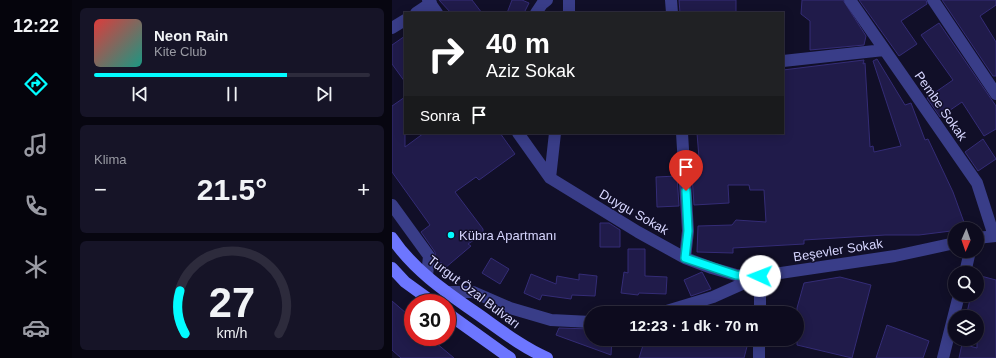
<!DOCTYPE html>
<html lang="tr">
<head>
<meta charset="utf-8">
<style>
	body { margin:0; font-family:Arial,sans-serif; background:#161427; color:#f1f3f6; height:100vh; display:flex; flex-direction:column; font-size:15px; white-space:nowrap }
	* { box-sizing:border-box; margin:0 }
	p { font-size:13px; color:#9a9ba4 }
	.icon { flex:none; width:22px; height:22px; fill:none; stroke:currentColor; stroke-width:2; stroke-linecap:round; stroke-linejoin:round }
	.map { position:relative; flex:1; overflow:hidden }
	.side { display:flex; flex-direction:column; gap:8px; padding:8px; background:#070610; width:320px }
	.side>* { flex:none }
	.banner { position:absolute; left:12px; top:12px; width:380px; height:122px; border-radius:0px; box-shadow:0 2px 10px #0003,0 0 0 1px #2d2b3c; background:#202124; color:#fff; overflow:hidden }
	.needle { width:26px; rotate:182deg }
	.buttons { position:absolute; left:556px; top:222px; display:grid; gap:8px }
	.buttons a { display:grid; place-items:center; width:36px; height:36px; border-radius:50%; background:#0d0b1e; box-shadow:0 2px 10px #0003,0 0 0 1px #2d2b3c; font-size:20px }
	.speed { position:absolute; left:12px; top:294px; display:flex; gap:8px; font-size:20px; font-weight:700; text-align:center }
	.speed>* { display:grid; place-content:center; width:52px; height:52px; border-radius:50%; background:#0d0b1e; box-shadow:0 2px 10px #0003,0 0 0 1px #2d2b3c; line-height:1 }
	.speed .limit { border:6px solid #d22; background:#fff; color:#111 }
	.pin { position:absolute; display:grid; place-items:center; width:34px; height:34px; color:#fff; margin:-41px -17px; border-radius:50% 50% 50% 0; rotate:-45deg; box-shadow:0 0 4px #0007 }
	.pin .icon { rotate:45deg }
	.me { position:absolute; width:44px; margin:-22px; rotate:272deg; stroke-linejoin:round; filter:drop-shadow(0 0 3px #0008) }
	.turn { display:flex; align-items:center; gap:14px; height:84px; padding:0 16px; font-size:18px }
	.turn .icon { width:52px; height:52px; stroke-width:2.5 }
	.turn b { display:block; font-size:28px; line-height:34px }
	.then { display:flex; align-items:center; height:38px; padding:0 16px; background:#0003; gap:8px; font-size:15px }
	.big { font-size:30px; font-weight:700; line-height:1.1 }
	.side .card { flex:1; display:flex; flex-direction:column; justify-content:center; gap:6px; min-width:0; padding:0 14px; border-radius:6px; background:#161427 }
	.side .dial { align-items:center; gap:0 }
	.dial svg { height:104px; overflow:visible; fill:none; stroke:#2d2b3c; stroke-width:7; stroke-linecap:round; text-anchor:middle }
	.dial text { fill:#f1f3f6; stroke:none }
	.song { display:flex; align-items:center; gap:12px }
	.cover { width:48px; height:48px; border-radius:6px; background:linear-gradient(135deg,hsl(0 70% 55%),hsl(170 70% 35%)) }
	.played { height:4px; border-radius:2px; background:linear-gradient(90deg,#02fcff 70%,#2d2b3c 70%) }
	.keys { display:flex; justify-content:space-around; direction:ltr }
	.heat { display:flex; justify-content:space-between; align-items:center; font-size:22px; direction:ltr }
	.trip { position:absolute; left:192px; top:306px; width:220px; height:40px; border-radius:20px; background:#0d0b1e; box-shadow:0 2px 10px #0003,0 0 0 1px #2d2b3c; font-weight:700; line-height:40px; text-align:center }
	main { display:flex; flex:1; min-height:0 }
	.tab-bar { display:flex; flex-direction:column; width:72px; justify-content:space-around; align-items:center; background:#05040c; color:#9a9ba4 }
	.tab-bar .icon { width:28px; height:28px }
	.tab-bar .current { color:#02fcff }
	.tab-bar b { font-size:18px; color:#f1f3f6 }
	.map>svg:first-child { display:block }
</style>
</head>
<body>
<main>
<nav class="tab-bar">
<b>12:22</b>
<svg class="icon current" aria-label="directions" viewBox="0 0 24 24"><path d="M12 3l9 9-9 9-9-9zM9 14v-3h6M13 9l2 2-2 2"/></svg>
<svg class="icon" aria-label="music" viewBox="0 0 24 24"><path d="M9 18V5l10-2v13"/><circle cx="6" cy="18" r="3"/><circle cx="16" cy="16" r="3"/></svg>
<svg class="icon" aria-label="phone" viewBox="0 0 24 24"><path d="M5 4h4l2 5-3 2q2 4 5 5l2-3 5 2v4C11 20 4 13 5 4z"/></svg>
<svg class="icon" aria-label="climate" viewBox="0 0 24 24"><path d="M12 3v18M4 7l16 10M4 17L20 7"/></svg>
<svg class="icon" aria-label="car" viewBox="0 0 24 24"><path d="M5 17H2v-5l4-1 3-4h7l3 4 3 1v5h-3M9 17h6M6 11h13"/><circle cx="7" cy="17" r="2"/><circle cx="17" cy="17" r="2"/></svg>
</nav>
<section class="side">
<div class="card">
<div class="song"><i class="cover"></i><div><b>Neon Rain</b><p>Kite Club</p></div></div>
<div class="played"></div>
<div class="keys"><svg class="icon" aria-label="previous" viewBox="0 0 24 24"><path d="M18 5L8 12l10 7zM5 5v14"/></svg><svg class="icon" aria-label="pause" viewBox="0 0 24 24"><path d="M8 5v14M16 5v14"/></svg><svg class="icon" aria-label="next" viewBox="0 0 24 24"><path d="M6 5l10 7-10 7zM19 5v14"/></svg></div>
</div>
<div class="card"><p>Klima</p>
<div class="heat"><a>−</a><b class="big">21.5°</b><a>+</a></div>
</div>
<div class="card dial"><svg viewBox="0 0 100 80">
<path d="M14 69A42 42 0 1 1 86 69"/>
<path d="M14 69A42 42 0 0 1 10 36" stroke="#02fcff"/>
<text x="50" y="56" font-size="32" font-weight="700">27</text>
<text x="50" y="72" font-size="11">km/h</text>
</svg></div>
</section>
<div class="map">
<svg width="604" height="358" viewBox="0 0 604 358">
	<rect width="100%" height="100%" fill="#110f28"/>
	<path fill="#201b4a" stroke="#342c76" d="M47,0H80L90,13H59Z
		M120,0H130L137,3L132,13H115Z
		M287,0H344V13H288Z
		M410,0H451L474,36L472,45L418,50V21L409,14Z
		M467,0H534L535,4L509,21L525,44L507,56Z
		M550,0H604V5L588,16L604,42V76H601Z
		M547,23L604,106V129L592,136L570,102L548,117L535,98L561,80L529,35Z
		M13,36V82L0,64V45Z
		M485,59L513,105L519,103L533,140L536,139L561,192L573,225L559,231L527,235H493L412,240V244L341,248V253L305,252L306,226L340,225L344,220L374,222L372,190H358L357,185H336L337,203L302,205L300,176H304L303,158H307L305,133H391V70L472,60L471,64L473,63L478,147L481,146L482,152L509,146L481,61Z
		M13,97V147L32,133H108L123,154L87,180L84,177L63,192L91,229V234L76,244L79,246L53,268L49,262L47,264L44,260L43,252L29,232L38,225L0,172V106Z
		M591,139L604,159L586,171L573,152Z
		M285,176L287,206L265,207L264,177Z
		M208,223H217L228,230V247H208Z
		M236,249H253V276L275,277L274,294L247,293L246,295L229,293L232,272L236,273Z
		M99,258L117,269L108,284L90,273Z
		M310,272L319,289L299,296L292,280Z
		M139,274L164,284L165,276L187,280V274L205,276L203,296L180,295L179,299L150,295L148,300L132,293Z
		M585,275L604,280V358H567L570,344L585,348V317H574L579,295H585Z
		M448,277L479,285L460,358L405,345V308L412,283Z
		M0,301L21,319V337H37L62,358H9L0,350Z
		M495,325L537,341L531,358H484Z
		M167,328L199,329V339H220L219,355L164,335Z
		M253,339H357L352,358H247Z"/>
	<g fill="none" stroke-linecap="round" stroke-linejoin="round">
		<path stroke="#393d88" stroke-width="12" d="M36,0L45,13
			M279,0L280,13
			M458,0L585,183L602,236
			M541,0L604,94
			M24,13L39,3
			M144,13L150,4L155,0
			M177,13V0
			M0,28L13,20
			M391,61L492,50
			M126,133L158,178L246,232L293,258L320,268L344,275L368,276V313
			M290,133L296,231L293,258
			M158,178L163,133
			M0,205L37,256L35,276
			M585,238L604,236
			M573,273L578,251
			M55,292H81L118,308L159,320L199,322
			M268,313L321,297L368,276L503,256L563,243
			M367,358V339
			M551,358L567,295"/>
		<path stroke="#6d76ff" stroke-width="12" d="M0,238C23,272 57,294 90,317C111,332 132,348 155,358
			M0,268L13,282L42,303
			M55,313L118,358"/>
	</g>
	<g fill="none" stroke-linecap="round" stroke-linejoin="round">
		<g stroke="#01a4a6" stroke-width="10">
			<path id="route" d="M294,191L296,231L293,258L344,275L368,276"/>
		</g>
		<use href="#route" stroke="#02fcff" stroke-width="7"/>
	</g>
	<circle fill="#02fcff" stroke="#110f28" stroke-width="1.5" cx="59" cy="235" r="4"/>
	<g text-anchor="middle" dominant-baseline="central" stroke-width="3" stroke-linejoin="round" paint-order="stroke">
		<g font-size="13" fill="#d7d6ff" stroke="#110f28">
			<text transform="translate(549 106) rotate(55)">Pembe Sokak</text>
			<text transform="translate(242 212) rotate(30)">Duygu Sokak</text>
			<text transform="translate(446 250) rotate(-9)">Beşevler Sokak</text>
			<text transform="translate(82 292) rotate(37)">Turgut Özal Bulvarı</text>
		</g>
		<g font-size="13" fill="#d7d6ff" stroke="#110f28" text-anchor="start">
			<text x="67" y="235">Kübra Apartmanı</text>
		</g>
	</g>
</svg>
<div class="buttons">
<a><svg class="needle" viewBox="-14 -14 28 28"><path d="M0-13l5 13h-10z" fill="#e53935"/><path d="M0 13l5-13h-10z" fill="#9a9ba4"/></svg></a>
<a><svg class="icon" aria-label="search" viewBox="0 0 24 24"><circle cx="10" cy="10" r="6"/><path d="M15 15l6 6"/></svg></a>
<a><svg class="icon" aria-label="layers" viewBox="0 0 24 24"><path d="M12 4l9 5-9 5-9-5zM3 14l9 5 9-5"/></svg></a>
</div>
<div class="speed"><div class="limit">30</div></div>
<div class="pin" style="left:294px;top:191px;background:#d93025"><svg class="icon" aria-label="arrive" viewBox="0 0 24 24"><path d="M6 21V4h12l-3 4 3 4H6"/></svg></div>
<svg class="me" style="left:368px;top:276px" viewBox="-20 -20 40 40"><circle r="19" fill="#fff"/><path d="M0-13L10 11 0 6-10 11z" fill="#02fcff"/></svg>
<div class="trip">12:23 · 1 dk · 70 m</div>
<div class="banner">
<div class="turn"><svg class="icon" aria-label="right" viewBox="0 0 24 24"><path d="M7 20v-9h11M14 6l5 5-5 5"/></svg><div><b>40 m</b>Aziz Sokak</div></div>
<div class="then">Sonra<svg class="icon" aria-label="arrive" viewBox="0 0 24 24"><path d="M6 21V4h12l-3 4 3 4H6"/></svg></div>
</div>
</div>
</main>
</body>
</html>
